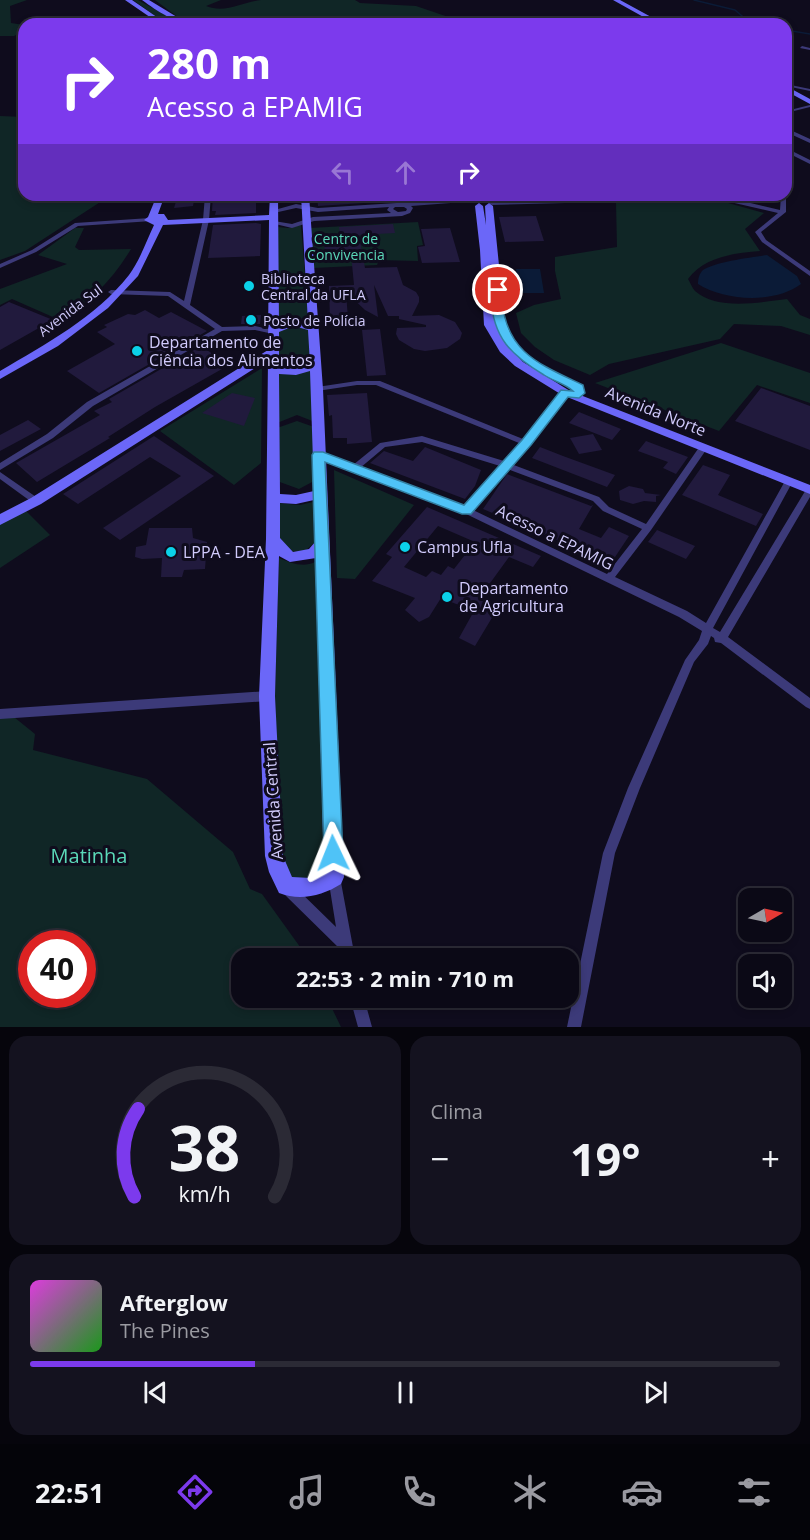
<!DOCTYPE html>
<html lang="pt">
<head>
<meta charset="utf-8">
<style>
	body { margin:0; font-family:"Open Sans",sans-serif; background:#14121f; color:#f1f3f6; height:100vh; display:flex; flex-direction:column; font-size:22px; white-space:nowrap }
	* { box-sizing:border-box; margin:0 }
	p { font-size:20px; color:#9a9aa1 }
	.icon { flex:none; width:33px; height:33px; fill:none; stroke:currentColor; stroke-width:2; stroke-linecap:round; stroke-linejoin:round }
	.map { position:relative; height:1027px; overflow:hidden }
	.drawer { display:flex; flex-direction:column; gap:9px; padding:9px; background:#06050c; flex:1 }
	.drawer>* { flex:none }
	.guide { position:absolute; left:18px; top:18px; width:774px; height:183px; border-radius:18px; box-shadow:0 3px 9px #0003,0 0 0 2px #2b2a35; background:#7c3aed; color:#fff; overflow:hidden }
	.needle { width:39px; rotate:81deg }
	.buttons { position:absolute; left:738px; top:888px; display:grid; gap:12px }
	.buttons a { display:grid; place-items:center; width:54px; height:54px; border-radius:12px; background:#0b0916; box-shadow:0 3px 9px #0003,0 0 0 2px #2b2a35; font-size:30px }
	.speed { position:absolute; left:18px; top:930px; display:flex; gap:12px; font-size:30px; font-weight:700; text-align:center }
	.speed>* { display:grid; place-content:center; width:78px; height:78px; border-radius:50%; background:#0b0916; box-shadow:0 3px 9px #0003,0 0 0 2px #2b2a35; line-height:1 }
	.speed .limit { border:9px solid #d22; background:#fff; color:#111 }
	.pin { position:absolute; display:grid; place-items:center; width:51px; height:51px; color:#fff; margin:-26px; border:3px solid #fff; border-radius:50%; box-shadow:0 2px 6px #0007 }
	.me { position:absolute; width:66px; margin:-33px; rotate:358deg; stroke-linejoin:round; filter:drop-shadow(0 0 4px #0008) }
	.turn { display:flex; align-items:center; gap:21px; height:126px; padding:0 30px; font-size:27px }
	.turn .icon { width:78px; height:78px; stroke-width:2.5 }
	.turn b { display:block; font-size:42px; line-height:51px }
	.lanes { display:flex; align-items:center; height:57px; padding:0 30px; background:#0003; justify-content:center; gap:30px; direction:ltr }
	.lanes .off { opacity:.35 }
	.big { font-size:45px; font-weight:700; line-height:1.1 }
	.drawer .card { flex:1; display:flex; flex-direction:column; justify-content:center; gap:9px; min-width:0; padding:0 21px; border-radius:18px; background:#14121f }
	.drawer .dial { align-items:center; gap:0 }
	.dial svg { height:156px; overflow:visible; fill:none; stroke:#2b2a35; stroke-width:7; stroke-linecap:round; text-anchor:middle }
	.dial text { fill:#f1f3f6; stroke:none }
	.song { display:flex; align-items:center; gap:18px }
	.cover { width:72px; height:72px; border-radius:9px; background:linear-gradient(135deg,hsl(300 70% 55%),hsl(120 70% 35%)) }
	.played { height:6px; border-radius:3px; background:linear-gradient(90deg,#7c3aed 30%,#2b2a35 30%) }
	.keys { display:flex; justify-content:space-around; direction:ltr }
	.heat { display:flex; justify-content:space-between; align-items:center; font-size:33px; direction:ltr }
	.drawer .tiles { flex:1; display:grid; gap:9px; grid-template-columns:1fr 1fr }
	.card:last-child { grid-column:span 2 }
	.trip { position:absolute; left:231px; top:948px; width:348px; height:60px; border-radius:18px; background:#0b0916; box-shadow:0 3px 9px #0003,0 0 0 2px #2b2a35; font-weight:700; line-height:60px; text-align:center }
	.dock { display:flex; height:96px; justify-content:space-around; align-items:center; background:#040409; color:#9a9aa1 }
	.dock .icon { width:42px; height:42px }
	.dock .selected { color:#7c3aed }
	.dock b { font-size:27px; color:#f1f3f6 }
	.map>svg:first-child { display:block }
</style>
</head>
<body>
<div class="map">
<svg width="810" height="1027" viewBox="0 0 810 1027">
	<rect width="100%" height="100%" fill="#0f0c1d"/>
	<path fill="#102626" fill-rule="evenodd" d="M0,0H27L10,6L11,23L24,25V31L14,36H0Z
		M133,0H138L178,22L179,18L155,0H221L206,6C226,14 242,2 261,0C292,0 324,0 355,0L360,3L416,6L469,24H347C332,15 309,18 293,24H167Z
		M0,116L24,117V195H111L25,251L0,260Z
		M721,201L764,213L745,229L760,251C734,253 704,257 688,279C690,282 692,288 695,291C717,311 761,302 787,299L800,315L810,319V335L781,326L734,324L720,339L609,364L590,375L554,360L535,347L521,333L516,313L534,305L561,299L555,271V257L617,247L616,203Z
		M418,222L423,245L417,246L418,261L379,260L377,265L313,268L310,228Z
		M301,225L309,325L277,327L278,227L288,228Z
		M75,228H84L75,247L79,250L131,249C113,279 91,301 62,321L12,299L0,305V289L67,264L38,255Z
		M294,324L309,329L311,364L292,370L277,368L278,330Z
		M721,343L810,373V403L757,385L719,431L595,383Z
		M262,368L261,463L234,485L160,431Z
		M311,368L315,422L297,415L277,423L276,372Z
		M297,421L314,427V481L299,489L277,481V428Z
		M334,470L414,505L355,579L337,578Z
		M313,502L314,543L305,551L290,552L280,542L277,503L300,505Z
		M23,508L50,535L0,568V522Z
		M279,558C291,563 303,568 315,562L324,870L308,882L291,877L281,860L275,695Z
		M9,713L35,734L33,750L147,779L233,852L250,889L262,894L308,958H242V998H327L341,1027H0V714ZM32,944H82V994H32Z"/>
	<path fill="#0b1b37" d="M767,255L797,276L801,284C774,304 725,301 698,284C698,279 699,274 703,270C714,262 753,257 767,255Z
		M516,269H540L544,293H519Z"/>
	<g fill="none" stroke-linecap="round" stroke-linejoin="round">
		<path stroke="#0b1b37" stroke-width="1.5" d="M694,0L735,10L748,21L756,24
			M786,30L810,34"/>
	</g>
	<path fill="#211a3d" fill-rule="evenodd" d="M178,195H195L193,206L174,208Z
		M213,195H252L251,200L256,202V213L215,215L216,211H212Z
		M317,195H378L379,202L318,206Z
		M536,216L544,241L505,242L499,217Z
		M256,223L261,224L260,256L208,258L213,225Z
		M393,224L395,233L359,235L365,268L397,267L403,285L416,292L419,297V302L412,316L439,315L455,322L462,333L460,339L447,348L425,351L414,349L399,340L396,334L397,328L426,327V325L399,319V316H388L374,285L378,317L365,310L346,292L348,319L330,320L329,286L354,285L351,254L325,256L324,239L340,235L339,227Z
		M450,228L460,262L422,263L418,247L425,246L421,229Z
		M9,302L53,320L0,350V307Z
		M145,310L159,318L171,312L207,331L99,393L67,371L115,344L97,332L107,327L104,325L128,314L135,315Z
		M261,315L260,324H241L242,316Z
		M380,329L386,375L367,376L362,330Z
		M201,346L229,365L155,407L108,437L110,438L37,482L16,463L100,415L94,411L112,402L109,399Z
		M761,388L810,406V450L735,421Z
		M232,393L255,398L244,426L202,413Z
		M367,393L372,442L347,444V438H333L332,415L329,416L327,395Z
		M579,412L621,429L612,440L569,423Z
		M28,420L41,429L0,451V435Z
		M593,434L602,450L579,454L570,438Z
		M154,436L214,476L120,540L103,528L181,476L150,457L78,504L63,494Z
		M646,441L688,457L676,474L663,468L668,462L638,451Z
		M425,447L481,470L475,486L465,499L370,463L384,451L413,461Z
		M540,447L563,456L615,475L607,487L532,458Z
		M703,465L730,475L718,495L763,514L756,526L682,495Z
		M507,474L591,506L593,505L579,529L601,538L609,527L629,536L611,563L483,509Z
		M629,486L643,489L645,493L661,495L656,496V502L644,501L633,504L620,500L619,491Z
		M427,507L541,556L533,567L509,557L480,597L499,606L475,646L459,638L474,611L441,598L429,617L419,622L405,610L415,598L372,581L392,557L386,554ZM438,526L475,542L454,569L448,566L441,575L432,571L426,577L404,567Z
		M149,528H192L193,538L207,542L205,569L184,570L182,577H161L162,558L142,559L135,557L136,547L146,545Z
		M657,530L695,546L686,559L648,542Z"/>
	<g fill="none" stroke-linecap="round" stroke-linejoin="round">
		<path fill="#3c3a79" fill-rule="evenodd" d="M802,46L810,48V50L800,48Z
			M786,84L810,89V91L786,86Z
			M810,105V107L786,113V111Z
			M786,128L810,139V143L786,132Z
			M786,148L810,160V164L786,152Z
			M786,194V212L761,232L766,240L810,271V276L762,242L755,232L778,213L717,199L492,205L489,203L492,201L717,195L780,210L781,195H786Z
			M205,195H211L209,220L190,305L222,327L255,326L278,331V335L255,330L222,331L93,406L53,438L0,470V463L47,434L87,402L215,329L168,296L111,294L108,292L111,290L170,292L184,301L203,220Z
			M475,198L478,200L477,201L411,206L413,208L410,213L402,216L314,221L292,228L271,223L274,221L292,224L313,217L391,213L387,210L389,207L318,212L296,208L274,213L271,211L296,204L318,208ZM395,207H404L407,209L406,211L398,212L393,209Z
			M150,218L152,219V221L78,226L36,252L0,268V264L32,250L75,223Z
			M357,381H380L523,439L563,391H569L570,393L569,395L529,442V445L526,446L511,464L599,497L609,507L646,524L700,446H706L707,448L706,450L651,530L615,577L687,611L706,623L785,481L789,478L792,479L793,481L713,628L720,632L807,488L810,487V497L728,637L810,698V709L806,707L721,643L715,642L714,638L711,636L708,644L694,662L640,788L615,853L581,1027H567L603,853L628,788L685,660L699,640L702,631L679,617L464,513L315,457L314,455L318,452L353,465L380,443L422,436L504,461L519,443L376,385H357L317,391L313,389L317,387ZM422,442L500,466L465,507L360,468L385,447ZM507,469L593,501L603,511L642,529L607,574L473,510Z
			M0,472L39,499L40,501L39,503H33L0,479Z
			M267,691L271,693L272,696L271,699L267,701L0,719V709Z
			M334,871L338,873L340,877L355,958H341L340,949L284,894L283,890L284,886L289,884L294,886L336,927L328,877L330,873Z
			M350,998H364L372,1027H358Z"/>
		<path fill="#6b67f8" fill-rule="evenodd" d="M125,0H132L167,24H160Z
			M142,0H149L177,17L195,24C176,24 157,11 142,0Z
			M613,0H620L664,24H656Z
			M786,86L810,99V104L786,91Z
			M157,195H165L158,214H164L168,220L269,215L270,195H278L279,325L293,320L308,323L301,195H309L323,389L344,877L341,884C322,896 300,901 279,893L269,872L265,856L259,696L266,539L268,360L41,504L0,525V514L31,498L268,350L269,220L163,225L138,276L108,308L58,346L0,379V371C46,344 96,317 129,275C140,260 146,242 154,225L144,220L148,217ZM294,326L308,330L310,364L295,369L279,367V332ZM310,371L314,491L296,495L280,494L279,374L296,375ZM314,500L315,542L309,549L293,552L280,538V503L296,504ZM279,556L290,562L316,558L324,872L311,878L292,877L283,856L275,696Z
			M489,203L493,206L501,285L505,294C496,307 507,326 512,339L511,341L504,342L523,362L570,391L810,485V494L562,395L515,366L500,352L484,325L480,250L475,206L479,203L483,206L486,225L485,206Z"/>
	</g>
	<path fill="#4fc3f7" stroke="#337fa1" stroke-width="1.5" d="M498,287L505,294L502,298C505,352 539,364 583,385L585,393L579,398L568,397L531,445L471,514H462L325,462L343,853L340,859L333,862L326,859L324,853L312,455L314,452H323L464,505L522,440L561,390L573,391C566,384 553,381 544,375C511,355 493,338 491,298L495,293L493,290Z"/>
	<g fill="#0bd1e8" stroke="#0f0c1d" stroke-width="2">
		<circle cx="249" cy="286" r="6"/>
		<circle cx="251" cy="320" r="6"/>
		<circle cx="137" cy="351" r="6"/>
		<circle cx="405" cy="547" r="6"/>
		<circle cx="171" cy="552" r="6"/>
		<circle cx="447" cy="597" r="6"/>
	</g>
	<g text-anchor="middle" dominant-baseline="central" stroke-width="6" stroke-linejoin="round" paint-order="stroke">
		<g font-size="14" fill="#5bd8b9" stroke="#0f0c1d">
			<text x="346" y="238">Centro de<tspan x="346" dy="16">Convivencia</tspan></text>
		</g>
		<g font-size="14" fill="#d1cbfc" stroke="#0f0c1d" text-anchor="start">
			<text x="261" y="278">Biblioteca<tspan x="261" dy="16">Central da UFLA</tspan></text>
			<text x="263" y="320">Posto de Polícia</text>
		</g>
		<g font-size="14" fill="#d1cbfc" stroke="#0f0c1d">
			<text transform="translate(70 310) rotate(-37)">Avenida Sul</text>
		</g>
		<g font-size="16" fill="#d1cbfc" stroke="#0f0c1d" text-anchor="start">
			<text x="149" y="342">Departamento de<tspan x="149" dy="18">Ciência dos Alimentos</tspan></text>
			<text x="417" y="547">Campus Ufla</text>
			<text x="183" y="552">LPPA - DEA</text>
			<text x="459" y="588">Departamento<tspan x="459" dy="18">de Agricultura</tspan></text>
		</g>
		<g font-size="16" fill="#d1cbfc" stroke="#0f0c1d">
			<text transform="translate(656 411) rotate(22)">Avenida Norte</text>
			<text transform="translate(555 537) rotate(26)">Acesso a EPAMIG</text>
			<text transform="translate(273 801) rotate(-94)">Avenida Central</text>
		</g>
		<g font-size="20" fill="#5bd8b9" stroke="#0f0c1d">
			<text x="89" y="855">Matinha</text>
		</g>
	</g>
</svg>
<div class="buttons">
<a><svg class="needle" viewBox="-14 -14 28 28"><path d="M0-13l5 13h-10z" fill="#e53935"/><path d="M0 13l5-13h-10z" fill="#9a9aa1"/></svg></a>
<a><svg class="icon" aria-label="sound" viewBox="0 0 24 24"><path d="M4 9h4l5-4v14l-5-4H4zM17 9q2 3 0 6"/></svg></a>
</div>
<div class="speed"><div class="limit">40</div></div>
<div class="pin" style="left:498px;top:290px;background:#d93025"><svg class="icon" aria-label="arrive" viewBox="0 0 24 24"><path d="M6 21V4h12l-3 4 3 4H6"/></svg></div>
<svg class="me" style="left:333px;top:853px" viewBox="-20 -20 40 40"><path d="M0-17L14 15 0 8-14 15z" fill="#4fc3f7" stroke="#fff" stroke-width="4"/></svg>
<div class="trip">22:53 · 2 min · 710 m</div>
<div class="guide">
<div class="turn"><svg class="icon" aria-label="right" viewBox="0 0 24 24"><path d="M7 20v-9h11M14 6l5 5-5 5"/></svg><div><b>280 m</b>Acesso a EPAMIG</div></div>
<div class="lanes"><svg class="icon off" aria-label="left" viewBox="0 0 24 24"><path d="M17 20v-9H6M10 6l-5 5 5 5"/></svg><svg class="icon off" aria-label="ahead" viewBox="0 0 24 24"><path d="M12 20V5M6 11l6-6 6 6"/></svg><svg class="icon" aria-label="right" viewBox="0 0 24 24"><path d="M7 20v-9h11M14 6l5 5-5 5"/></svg></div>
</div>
</div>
<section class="drawer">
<div class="tiles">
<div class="card dial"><svg viewBox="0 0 100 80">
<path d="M14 69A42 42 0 1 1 86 69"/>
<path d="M14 69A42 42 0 0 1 16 24" stroke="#7c3aed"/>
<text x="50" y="56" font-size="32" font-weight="700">38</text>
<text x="50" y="72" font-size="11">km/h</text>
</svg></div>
<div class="card"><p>Clima</p>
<div class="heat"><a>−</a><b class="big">19°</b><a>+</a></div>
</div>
<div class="card">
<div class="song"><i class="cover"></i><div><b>Afterglow</b><p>The Pines</p></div></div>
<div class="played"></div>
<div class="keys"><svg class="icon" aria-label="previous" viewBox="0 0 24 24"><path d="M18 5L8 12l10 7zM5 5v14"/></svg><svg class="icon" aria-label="pause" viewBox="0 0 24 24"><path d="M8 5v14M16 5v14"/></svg><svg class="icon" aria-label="next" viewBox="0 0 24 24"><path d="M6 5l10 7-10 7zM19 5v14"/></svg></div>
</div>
</div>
</section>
<nav class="dock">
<b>22:51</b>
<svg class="icon selected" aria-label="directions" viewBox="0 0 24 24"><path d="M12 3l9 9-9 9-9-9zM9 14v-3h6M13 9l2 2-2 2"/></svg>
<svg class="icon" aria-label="music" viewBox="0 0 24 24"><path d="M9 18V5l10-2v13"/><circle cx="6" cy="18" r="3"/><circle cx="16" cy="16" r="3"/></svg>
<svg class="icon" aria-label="phone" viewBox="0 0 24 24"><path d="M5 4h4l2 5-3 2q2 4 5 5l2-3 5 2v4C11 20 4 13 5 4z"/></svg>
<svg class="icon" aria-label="climate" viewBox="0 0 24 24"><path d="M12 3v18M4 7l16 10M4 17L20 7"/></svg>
<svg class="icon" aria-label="car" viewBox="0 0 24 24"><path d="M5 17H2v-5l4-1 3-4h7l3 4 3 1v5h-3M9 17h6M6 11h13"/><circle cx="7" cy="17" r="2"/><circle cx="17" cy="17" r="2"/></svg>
<svg class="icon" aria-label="filters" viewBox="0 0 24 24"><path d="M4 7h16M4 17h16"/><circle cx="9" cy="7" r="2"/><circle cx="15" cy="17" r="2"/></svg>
</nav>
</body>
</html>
